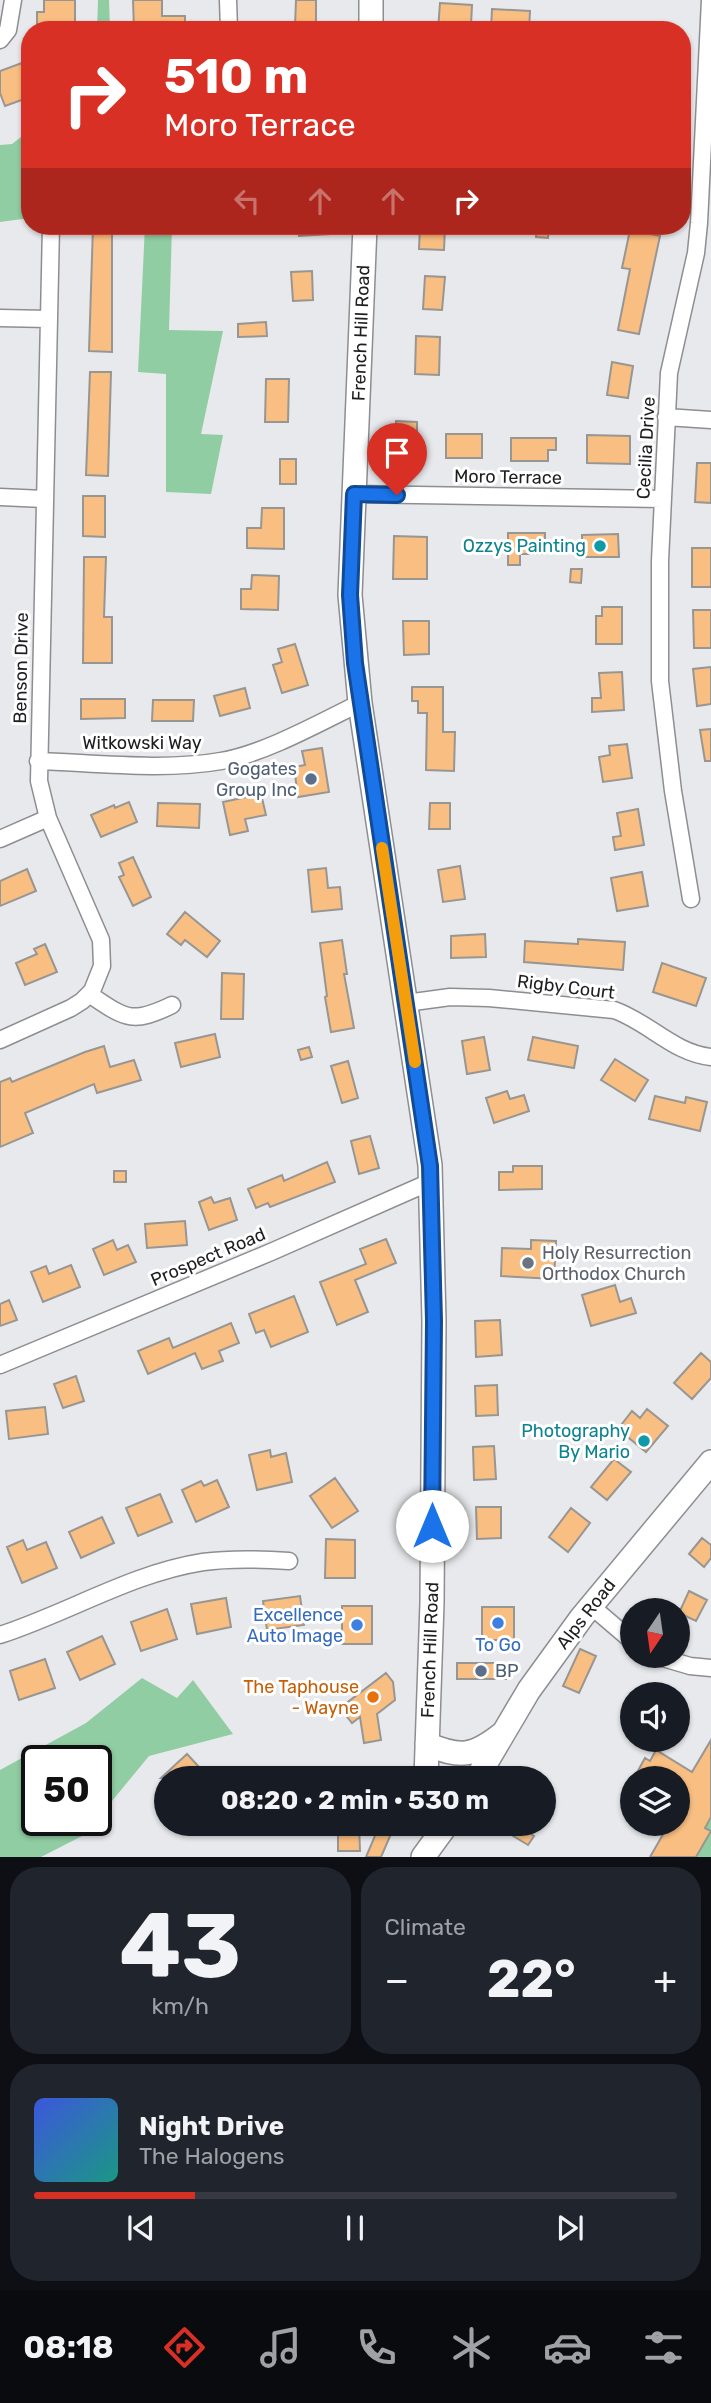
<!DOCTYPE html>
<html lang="en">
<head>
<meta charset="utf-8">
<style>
	body { margin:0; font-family:Rubik,sans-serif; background:#20242c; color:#f1f3f6; height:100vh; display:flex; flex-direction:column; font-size:26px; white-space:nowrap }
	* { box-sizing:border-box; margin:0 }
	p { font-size:23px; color:#9ea1a6 }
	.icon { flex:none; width:38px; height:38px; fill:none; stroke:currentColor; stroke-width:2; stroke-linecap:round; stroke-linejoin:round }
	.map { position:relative; height:1857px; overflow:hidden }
	.side { display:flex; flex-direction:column; gap:10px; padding:10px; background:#0d0f14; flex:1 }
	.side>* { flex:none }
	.top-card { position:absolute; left:21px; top:21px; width:670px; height:214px; border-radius:28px; box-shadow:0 2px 5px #0004; background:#d93025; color:#fff; overflow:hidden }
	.needle { width:46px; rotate:193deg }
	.controls { position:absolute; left:620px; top:1598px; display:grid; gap:14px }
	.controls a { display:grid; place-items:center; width:70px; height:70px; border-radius:50%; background:#171b24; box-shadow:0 2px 5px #0004; font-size:35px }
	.speed { position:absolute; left:21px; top:1745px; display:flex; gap:14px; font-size:35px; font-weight:700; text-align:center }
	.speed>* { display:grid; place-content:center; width:91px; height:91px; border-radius:50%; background:#171b24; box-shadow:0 2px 5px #0004; line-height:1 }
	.speed .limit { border:4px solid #111; border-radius:10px; background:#fff; color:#111 }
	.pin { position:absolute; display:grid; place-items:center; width:60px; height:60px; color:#fff; margin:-72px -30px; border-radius:50% 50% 50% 0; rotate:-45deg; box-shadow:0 0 7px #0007 }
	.pin .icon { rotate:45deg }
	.me { position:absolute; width:77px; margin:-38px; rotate:0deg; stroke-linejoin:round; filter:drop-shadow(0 0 5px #0008) }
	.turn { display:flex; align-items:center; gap:24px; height:147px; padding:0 28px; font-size:32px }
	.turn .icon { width:91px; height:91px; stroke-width:2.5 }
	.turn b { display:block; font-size:49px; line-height:60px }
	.lanes { display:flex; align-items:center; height:66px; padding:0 28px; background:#0003; justify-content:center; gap:35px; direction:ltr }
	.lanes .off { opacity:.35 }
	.big { font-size:52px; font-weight:700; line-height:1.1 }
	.side .card { flex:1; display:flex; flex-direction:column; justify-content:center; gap:10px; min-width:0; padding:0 24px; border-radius:28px; background:#20242c }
	.side .dial { align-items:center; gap:0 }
	.dial b { font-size:91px; line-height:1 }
	.song { display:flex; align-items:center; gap:21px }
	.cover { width:84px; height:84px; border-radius:10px; background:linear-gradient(135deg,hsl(230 70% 55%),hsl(170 70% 35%)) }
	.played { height:7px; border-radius:4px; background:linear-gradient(90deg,#d93025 25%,#363941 25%) }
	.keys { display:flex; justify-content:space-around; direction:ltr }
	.heat { display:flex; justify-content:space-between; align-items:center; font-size:38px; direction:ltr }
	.side .tiles { flex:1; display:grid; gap:10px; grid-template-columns:1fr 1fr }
	.card:last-child { grid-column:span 2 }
	.trip { position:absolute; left:154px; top:1766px; width:402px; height:70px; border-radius:35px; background:#171b24; box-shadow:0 2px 5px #0004; font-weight:700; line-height:70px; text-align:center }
	.tabs { display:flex; height:112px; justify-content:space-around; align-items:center; background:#090b0e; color:#9ea1a6 }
	.tabs .icon { width:49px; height:49px }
	.tabs .current { color:#d93025 }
	.tabs b { font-size:32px; color:#f1f3f6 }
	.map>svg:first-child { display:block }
</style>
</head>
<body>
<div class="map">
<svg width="711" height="1857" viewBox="0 0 711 1857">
	<rect width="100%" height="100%" fill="#e8e9ec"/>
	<path fill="#90cda3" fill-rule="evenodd" d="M98,0H109L110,30H97Z
		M30,130V218L0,222V145L12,144Z
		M145,226H172L169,330L223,331L201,434L223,435L211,494L166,492V374L138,372Z
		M142,1678L177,1698L193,1680L233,1734L149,1756L84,1835L41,1857H0V1770L86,1723ZM96,1760V1820H37V1760Z
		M711,1817V1857H696L710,1831L705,1828Z"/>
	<path fill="#f9bf82" stroke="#989693" stroke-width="2" d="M44,0H75V30H37V12H44Z
		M133,0H162V16H185V30H134Z
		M296,0H316V27L295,26Z
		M440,3L472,5L471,25L457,24V30H438Z
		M492,9L530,11L529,30H491Z
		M30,60V97L5,106L0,93V71Z
		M93,226H112V352L89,351Z
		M298,226H330V234L299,236Z
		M420,226H445L444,250L419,249Z
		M537,226L549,227L548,238L536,237Z
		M630,230L660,236L639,334L618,330L630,269L622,268Z
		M312,271L313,300L293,301L291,272Z
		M425,276L445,277L442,310L423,309Z
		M266,322L267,336L238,337V324Z
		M416,336L440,337L439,375L415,374Z
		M612,362L633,366L628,398L607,395Z
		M90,372H111L108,476L86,475Z
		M266,379H289L288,422H265Z
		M396,421L417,422V458L395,457Z
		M446,434H482V458H446Z
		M587,435L630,436V464L587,463Z
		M511,438H556V450H548V461H511Z
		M280,459H296V484H280Z
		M697,463H711V503L695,502Z
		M83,496H105V537L83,536Z
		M262,508H284V549L247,548V528H261Z
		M508,533H545V554H520V565H508Z
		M618,534L619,557H582V535Z
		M394,536L427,537V579H393Z
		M692,548H711V587H692Z
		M84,557H106L104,617H112V663H83Z
		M571,569H582L581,583L570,582Z
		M252,575L279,576L278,610L241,609V589H251Z
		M602,607H622V644H596V616H602Z
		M693,610H711V648H694Z
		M403,621H429V654L404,655Z
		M295,644L308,685L282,693L273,665L282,662L278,649Z
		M711,667V704L697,706L693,669Z
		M622,672L624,710L592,712V698H601L599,673Z
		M412,687H443V732H455L454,771L426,770L427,713H418V701H412Z
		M245,688L250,708L220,716L214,696Z
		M81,699H125V718L81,719Z
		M153,700H194L193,721H152Z
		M711,729V761H705L700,730Z
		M627,744L632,778L603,782L599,757L610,755L609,746Z
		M322,748L329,792L298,797L294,767L305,765L302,751Z
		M261,794L266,815L245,819L248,831L230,835L223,802Z
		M129,802L137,822L101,837L91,815L114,805L115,808Z
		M158,803L200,804L199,828L157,826Z
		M430,803H450V829H429Z
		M638,809L644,845L615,850L613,837L621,836L617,813Z
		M133,857L151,897L133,906L119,877L124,875L119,863Z
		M460,866L465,899L443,902L438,870Z
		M326,868L328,888L340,887L342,909L312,912L308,870Z
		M27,869L36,891L0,906V881Z
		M642,872L648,906L617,911L611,878Z
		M185,912L220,941L207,957L185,940L181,945L167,934Z
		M485,934L486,957L451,958V936Z
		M578,939L625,942L623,970L524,962L525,941L578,944Z
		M342,940L347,974H344L354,1028L331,1032L325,997L327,996L320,943Z
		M45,944L57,972L25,985L16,963L37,954L34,949Z
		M662,963L706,978L696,1006L653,992Z
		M222,973L244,974L243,1019H221Z
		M215,1034L220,1057L181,1067L175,1043Z
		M484,1037L490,1070L467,1074L462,1041Z
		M533,1037L578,1046L574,1068L528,1060Z
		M104,1046L110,1067L134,1060L141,1080L97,1093L94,1084L25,1113L33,1133L0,1147V1082L10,1078L12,1082L85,1052Z
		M309,1047L312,1057L301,1060L298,1050Z
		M615,1059L648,1080L635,1101L601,1080Z
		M348,1061L358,1098L342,1103L331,1066Z
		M507,1091L510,1099L524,1095L529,1111L494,1123L486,1098Z
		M655,1096L685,1103L686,1097L707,1102L700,1131L649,1119Z
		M370,1136L379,1168L359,1174L351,1141Z
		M327,1162L335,1182L270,1207L268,1203L256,1208L248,1189L282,1175L284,1181Z
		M513,1166H542V1189L499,1190V1172H513Z
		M114,1171H126V1182H114Z
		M211,1197L214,1203L230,1198L237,1220L209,1230L199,1202Z
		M185,1221L187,1245L147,1248L145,1224Z
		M386,1239L396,1263L355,1280L368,1312L337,1325L320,1282L366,1264L360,1249Z
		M113,1240L117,1250L128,1245L136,1262L104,1275L93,1249Z
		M531,1240L556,1241L554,1279L501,1276L502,1248L531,1249Z
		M71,1265L80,1287L43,1302L31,1272L46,1266L49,1274Z
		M615,1285L620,1302L631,1298L636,1313L591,1326L582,1295Z
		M294,1296L308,1332L271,1347L264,1330L256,1333L249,1314Z
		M9,1300L17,1320L0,1326V1304Z
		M500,1320L502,1355L476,1357L475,1321Z
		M231,1323L239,1343L219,1351L223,1361L202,1369L195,1353L148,1374L138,1351L169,1338L173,1348Z
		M701,1353L711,1362V1378L692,1399L674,1383Z
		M76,1376L84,1401L63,1408L54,1384Z
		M497,1385L498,1415L476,1416L475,1386Z
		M45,1407L48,1434L9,1439L6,1411Z
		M647,1409L668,1426L646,1452L618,1429L632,1411L640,1418Z
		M494,1446L496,1479L474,1480L473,1447Z
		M270,1450L271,1457L286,1453L292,1482L257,1490L249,1455Z
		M614,1459L631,1472L607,1500L591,1487Z
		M335,1478L358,1511L332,1528L310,1496Z
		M217,1480L229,1507L196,1522L182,1490L201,1481L204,1486Z
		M160,1494L172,1522L138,1536L126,1508Z
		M476,1507H501V1538L477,1539Z
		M571,1508L590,1523L568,1552L549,1537Z
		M102,1517L114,1543L81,1558L69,1532Z
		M702,1538L711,1545V1558L704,1567L689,1554Z
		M326,1539L355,1540V1578H325Z
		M23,1540L27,1550L46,1542L57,1568L22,1583L7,1547Z
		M689,1591L707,1600L696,1621L679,1613Z
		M300,1596L304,1625L267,1630L263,1601Z
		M226,1598L231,1627L197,1634L191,1604Z
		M342,1606H372V1644H342Z
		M482,1607H514V1640H482Z
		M167,1609L177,1639L141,1651L131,1622Z
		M102,1636L115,1664L80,1680L67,1652Z
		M580,1649L596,1656L579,1693L563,1686Z
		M45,1659L55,1688L19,1700L10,1671Z
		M457,1663H506V1679H457Z
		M386,1673L393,1682L395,1700L377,1714L381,1740L364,1743L360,1717L352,1723L340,1708Z
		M711,1740V1817L705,1828L711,1831L696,1857H650L669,1824H677V1778H634L645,1758L650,1761L656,1750L692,1772Z
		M187,1754L200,1768L190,1778H161Z
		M338,1824H359L360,1851H338Z
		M380,1824L394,1827L381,1857H366Z
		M510,1824H530L526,1831L534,1836L528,1845L505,1831Z"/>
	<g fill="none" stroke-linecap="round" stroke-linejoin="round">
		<g stroke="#8e8e92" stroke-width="19">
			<path id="street" d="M228,0L229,30
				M0,40L8,30L13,0
				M0,318L48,319
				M666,417L711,420
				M354,494L662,499
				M0,497L44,499
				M38,761C95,763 165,771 221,761C264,754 321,722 360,703
				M0,839L48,818
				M691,899L673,791L660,681V561L669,373L696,253L699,223L710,0
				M89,994C125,1018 131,1025 172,1005
				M406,1003L450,997L489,998L614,1010C649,1022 673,1053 711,1057
				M0,1040L71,1008L82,1001L92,991L102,966L101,940L48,818L39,781L51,226
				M0,1365L271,1252L430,1182
				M591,1606L632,1641
				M0,1635C68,1613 132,1573 203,1562C232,1558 260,1559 289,1561
				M656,1656L690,1666L711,1668"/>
		</g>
		<g stroke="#8e8e92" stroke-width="26">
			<path id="secondary" d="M371,30V0
				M365,226L350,595L360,703L430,1165L434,1321L432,1603L426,1778
				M427,1744C460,1758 473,1757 502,1734
				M477,1778L529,1690L582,1617L711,1462
				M423,1857L447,1824"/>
		</g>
		<use href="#street" stroke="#fff" stroke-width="16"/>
		<use href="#secondary" stroke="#fff" stroke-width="23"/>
	</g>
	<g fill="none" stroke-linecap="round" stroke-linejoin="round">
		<g stroke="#114b97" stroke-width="18">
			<path id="route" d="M397,495L354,494L350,595L355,663L430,1166L434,1321L432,1526"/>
		</g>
		<use href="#route" stroke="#1a73e8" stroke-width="12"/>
		<path stroke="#f59e0b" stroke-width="12" d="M382,848L415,1062"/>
	</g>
	<g fill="#0f9aa8" stroke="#fff" stroke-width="2.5">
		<circle cx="600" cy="546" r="7"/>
		<circle cx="644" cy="1441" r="7"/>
	</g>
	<g fill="#5c6f8a" stroke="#fff" stroke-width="2.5">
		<circle cx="311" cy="779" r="7"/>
		<circle cx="481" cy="1671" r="7"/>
	</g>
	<circle fill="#6b7280" stroke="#fff" stroke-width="2.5" cx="528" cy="1263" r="7"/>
	<g fill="#3f7fe0" stroke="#fff" stroke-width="2.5">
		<circle cx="498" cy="1623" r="7"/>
		<circle cx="357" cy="1625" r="7"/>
	</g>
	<circle fill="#e8710a" stroke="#fff" stroke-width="2.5" cx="373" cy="1697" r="7"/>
	<g text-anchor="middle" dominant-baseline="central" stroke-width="6" stroke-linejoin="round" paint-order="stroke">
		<g font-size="18" fill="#1e1e20" stroke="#fff">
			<text transform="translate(361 333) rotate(-88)">French Hill Road</text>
			<text transform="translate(646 448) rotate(-87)">Cecilia Drive</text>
			<text transform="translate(508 477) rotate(1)">Moro Terrace</text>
			<text transform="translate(21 668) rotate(-89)">Benson Drive</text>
			<text x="142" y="743">Witkowski Way</text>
			<text transform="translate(566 987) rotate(7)">Rigby Court</text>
			<text transform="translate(208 1257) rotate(-23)">Prospect Road</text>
			<text transform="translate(586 1614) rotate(-52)">Alps Road</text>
			<text transform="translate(430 1650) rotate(-88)">French Hill Road</text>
		</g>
		<g font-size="18" fill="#0d838f" stroke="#fff" text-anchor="end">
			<text x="586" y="546">Ozzys Painting</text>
			<text x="630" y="1431">Photography<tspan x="630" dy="21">By Mario</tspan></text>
		</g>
		<g font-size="18" fill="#4e5e75" stroke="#fff" text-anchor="end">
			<text x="297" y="769">Gogates<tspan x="297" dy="21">Group Inc</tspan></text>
			<text x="495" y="1671" text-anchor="start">BP</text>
		</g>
		<g font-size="18" fill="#5b616d" stroke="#fff" text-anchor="start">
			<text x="542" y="1253">Holy Resurrection<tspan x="542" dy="21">Orthodox Church</tspan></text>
		</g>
		<g font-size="18" fill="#366cbe" stroke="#fff" text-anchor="end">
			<text x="343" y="1615">Excellence<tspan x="343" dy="21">Auto Image</tspan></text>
			<text x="498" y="1645" text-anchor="middle">To Go</text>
		</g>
		<g font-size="18" fill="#c56008" stroke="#fff" text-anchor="end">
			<text x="359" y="1687">The Taphouse<tspan x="359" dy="21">- Wayne</tspan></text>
		</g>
	</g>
</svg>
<div class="controls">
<a><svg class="needle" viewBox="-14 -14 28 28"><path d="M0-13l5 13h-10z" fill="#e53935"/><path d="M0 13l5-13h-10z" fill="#9ea1a6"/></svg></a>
<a><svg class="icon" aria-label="sound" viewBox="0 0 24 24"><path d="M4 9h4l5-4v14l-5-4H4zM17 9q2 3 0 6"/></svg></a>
<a><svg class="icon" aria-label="layers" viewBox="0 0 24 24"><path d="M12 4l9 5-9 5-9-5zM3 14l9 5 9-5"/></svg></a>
</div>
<div class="speed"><div class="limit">50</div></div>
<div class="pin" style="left:397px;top:495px;background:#d93025"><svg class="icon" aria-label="arrive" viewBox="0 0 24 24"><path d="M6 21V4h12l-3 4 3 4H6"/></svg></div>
<svg class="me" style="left:432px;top:1526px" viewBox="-20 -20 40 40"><circle r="19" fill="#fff"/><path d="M0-13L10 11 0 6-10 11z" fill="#1a73e8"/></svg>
<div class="trip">08:20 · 2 min · 530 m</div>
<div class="top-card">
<div class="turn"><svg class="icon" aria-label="right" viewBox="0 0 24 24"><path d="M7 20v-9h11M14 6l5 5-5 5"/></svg><div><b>510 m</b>Moro Terrace</div></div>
<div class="lanes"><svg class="icon off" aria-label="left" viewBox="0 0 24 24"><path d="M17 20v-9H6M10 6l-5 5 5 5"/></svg><svg class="icon off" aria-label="ahead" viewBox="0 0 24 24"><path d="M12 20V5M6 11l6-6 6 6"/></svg><svg class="icon off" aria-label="ahead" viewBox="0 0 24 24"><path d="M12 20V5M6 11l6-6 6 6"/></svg><svg class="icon" aria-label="right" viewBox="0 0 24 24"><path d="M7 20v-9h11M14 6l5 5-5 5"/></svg></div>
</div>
</div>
<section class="side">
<div class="tiles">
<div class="card dial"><b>43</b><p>km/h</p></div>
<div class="card"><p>Climate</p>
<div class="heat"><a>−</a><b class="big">22°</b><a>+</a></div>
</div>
<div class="card">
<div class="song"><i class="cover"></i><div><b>Night Drive</b><p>The Halogens</p></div></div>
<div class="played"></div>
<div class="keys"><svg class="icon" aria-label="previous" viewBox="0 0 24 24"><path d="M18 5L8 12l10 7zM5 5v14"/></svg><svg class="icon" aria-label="pause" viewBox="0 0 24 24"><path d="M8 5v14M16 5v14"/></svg><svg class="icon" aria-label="next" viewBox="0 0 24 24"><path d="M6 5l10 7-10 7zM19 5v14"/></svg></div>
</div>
</div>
</section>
<nav class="tabs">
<b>08:18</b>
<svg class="icon current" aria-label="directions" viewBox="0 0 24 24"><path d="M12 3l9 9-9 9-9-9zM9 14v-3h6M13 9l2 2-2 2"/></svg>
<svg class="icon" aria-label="music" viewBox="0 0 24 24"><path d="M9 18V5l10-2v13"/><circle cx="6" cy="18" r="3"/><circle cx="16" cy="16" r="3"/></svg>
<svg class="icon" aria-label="phone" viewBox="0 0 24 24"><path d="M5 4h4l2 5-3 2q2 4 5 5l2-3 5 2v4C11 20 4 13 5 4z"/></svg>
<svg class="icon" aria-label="climate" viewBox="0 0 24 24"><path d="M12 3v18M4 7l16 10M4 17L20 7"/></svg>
<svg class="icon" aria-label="car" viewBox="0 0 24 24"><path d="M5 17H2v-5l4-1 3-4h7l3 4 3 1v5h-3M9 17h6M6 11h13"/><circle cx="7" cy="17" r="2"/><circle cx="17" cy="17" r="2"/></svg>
<svg class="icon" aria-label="filters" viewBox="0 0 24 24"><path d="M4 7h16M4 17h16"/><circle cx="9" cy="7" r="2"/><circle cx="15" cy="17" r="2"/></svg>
</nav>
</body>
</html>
